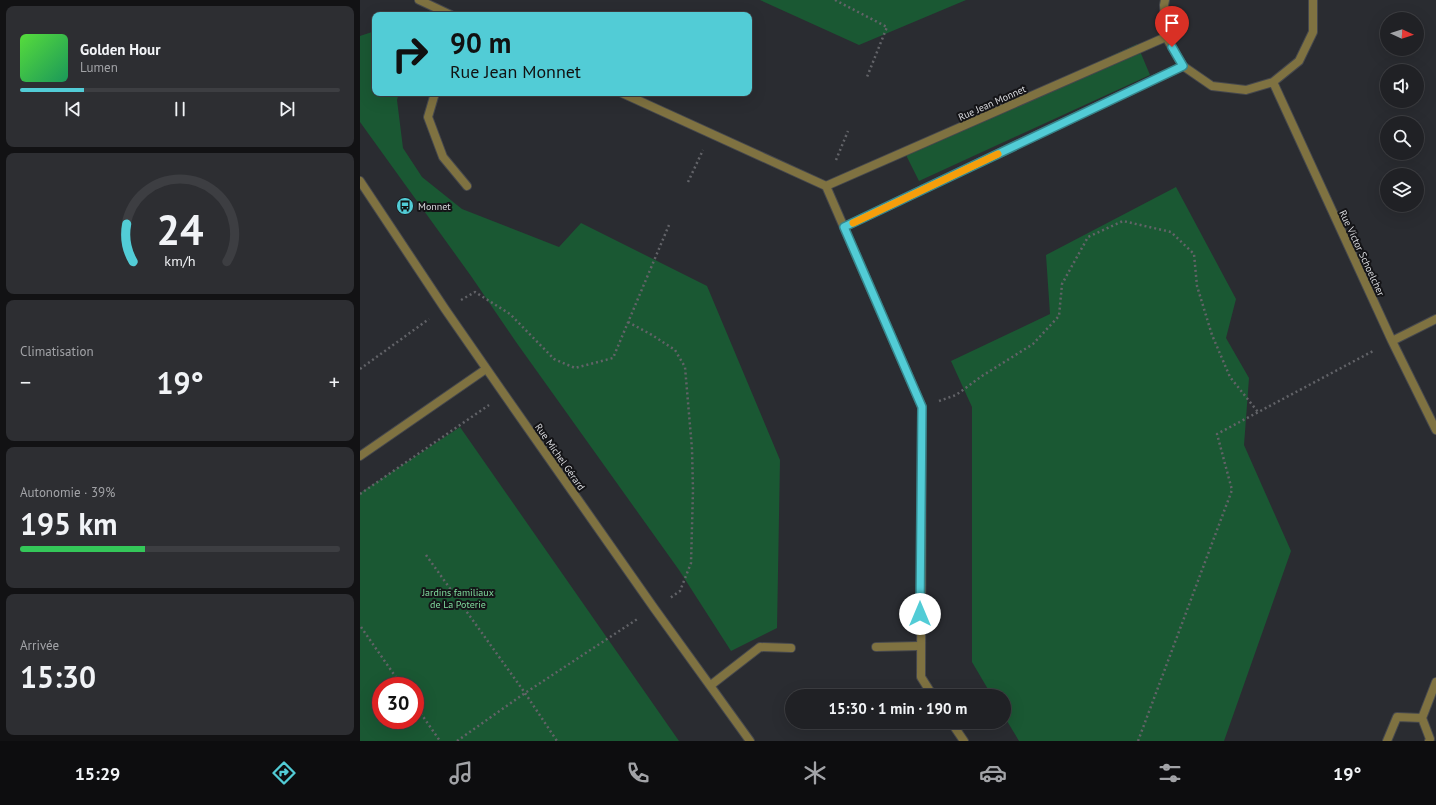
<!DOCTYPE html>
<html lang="fr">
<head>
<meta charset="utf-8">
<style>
	body { margin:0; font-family:"PT Sans",sans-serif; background:#2d2e32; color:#f1f3f6; height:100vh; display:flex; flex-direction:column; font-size:15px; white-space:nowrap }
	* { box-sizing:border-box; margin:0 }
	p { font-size:13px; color:#a2a3a7 }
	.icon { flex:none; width:22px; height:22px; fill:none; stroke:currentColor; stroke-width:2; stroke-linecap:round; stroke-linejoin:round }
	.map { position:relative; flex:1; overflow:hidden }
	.drawer { display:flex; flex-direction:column; gap:6px; padding:6px; background:#121214; width:360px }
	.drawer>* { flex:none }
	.hud { position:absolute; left:12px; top:12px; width:380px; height:84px; border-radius:8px; box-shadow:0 4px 16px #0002,0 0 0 1px #3d3e42; background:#52ccd6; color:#111; overflow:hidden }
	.needle { width:26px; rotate:93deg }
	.fabs { position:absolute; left:1020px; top:12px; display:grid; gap:8px }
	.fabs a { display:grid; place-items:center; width:44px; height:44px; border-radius:50%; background:#202125; box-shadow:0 4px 16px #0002,0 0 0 1px #3d3e42; font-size:20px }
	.speed { position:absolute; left:12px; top:677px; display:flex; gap:8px; font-size:20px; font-weight:700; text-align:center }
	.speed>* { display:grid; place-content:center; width:52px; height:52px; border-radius:50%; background:#202125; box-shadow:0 4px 16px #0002,0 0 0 1px #3d3e42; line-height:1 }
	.speed .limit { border:6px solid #d22; background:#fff; color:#111 }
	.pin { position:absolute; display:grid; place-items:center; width:34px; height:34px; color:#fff; margin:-41px -17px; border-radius:50% 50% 50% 0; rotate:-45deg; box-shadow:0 0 4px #0007 }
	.pin .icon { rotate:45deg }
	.me { position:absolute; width:44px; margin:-22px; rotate:0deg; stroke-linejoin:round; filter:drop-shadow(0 0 3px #0008) }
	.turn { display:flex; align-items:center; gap:14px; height:84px; padding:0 12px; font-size:18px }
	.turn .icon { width:52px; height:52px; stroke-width:2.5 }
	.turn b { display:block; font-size:28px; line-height:34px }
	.big { font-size:30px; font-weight:600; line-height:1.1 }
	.drawer .widget { flex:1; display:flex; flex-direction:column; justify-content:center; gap:6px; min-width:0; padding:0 14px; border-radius:8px; background:#2d2e32 }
	.drawer .dial { align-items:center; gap:0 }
	.dial svg { height:104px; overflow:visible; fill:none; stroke:#3d3e42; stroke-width:7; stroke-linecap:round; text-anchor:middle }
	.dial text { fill:#f1f3f6; stroke:none }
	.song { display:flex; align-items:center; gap:12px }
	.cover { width:48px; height:48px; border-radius:6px; background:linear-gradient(135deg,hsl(110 70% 55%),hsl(150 70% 35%)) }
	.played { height:4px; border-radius:2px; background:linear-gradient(90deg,#52ccd6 20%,#3d3e42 20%) }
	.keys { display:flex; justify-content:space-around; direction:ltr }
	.heat { display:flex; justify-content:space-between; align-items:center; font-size:22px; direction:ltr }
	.charge { height:6px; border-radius:3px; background:linear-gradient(90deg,#34c759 39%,#3d3e42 0) }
	.trip { position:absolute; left:425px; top:689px; width:226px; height:40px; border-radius:20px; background:#202125; box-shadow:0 4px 16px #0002,0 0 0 1px #3d3e42; font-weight:600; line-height:40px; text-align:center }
	.tab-bar { display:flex; height:64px; justify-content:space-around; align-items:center; background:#0d0d0f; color:#a2a3a7 }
	.tab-bar .icon { width:28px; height:28px }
	.tab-bar .selected { color:#52ccd6 }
	.tab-bar b { font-size:18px; color:#f1f3f6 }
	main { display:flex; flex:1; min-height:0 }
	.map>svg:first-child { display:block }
</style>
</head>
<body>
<main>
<section class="drawer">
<div class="widget">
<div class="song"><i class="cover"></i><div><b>Golden Hour</b><p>Lumen</p></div></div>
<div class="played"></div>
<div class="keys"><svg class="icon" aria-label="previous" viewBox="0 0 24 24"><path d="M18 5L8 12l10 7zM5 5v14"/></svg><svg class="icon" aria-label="pause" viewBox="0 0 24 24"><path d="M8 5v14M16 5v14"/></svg><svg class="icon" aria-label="next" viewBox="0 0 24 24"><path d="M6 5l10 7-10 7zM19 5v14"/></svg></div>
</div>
<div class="widget dial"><svg viewBox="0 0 100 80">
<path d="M14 69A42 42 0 1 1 86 69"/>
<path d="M14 69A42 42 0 0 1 9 40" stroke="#52ccd6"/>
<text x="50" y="56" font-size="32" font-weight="700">24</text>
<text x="50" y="72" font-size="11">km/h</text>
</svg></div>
<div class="widget"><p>Climatisation</p>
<div class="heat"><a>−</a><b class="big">19°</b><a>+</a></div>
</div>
<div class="widget"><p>Autonomie · 39%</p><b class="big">195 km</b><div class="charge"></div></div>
<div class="widget"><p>Arrivée</p><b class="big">15:30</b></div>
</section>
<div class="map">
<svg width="1076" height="741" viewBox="0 0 1076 741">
	<rect width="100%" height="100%" fill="#2a2c31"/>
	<path fill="#1a5833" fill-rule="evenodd" d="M400,0H606L499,45Z
		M15,31V93H39L37,100L43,148L62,177L102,209L199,247L221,223L347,286L420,460L417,628L371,651L319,570L156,342L111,276L0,122V36Z
		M777,44L790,75L559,181L544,151Z
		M816,187L876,299L866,338L889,378L884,445L931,551L864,741H659L644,716V696H632L612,662V407L591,361L690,314L686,255Z
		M100,427L319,741H0V493ZM21,686H55V720H21Z"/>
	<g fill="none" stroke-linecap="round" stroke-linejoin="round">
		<g stroke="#46484d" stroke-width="10">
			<path id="service" d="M75,93L68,117L83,157L107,186
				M0,456L126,369
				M516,647L560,646
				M351,685L400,647L431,648"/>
		</g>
		<g stroke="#46484d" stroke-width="10">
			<path id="minor" d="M59,0L91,15
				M805,0L804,5L806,37L823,66L852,86L886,90L913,82L939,61L953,32V0
				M913,82L1032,341L1076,430
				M262,93L466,186L562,407L561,677L573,696
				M466,186L806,37
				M484,227L823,66
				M1032,341L1076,319
				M1062,718L1076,682
				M1062,718L1070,739L1069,741
				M591,722L604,741
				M1027,741L1037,717L1062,718"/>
		</g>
		<g stroke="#46484d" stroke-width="10">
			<path id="tertiary" d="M0,181L85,309L144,394L294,608L390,741"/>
		</g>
		<path stroke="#626368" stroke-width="2.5" stroke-dasharray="2 3" stroke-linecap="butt" d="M475,0L527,27L507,77
			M476,160L488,131
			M328,182L343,150
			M101,300L115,292L150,314L194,359L215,368L253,358L309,225
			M268,322L292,335L315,350L325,367L332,449L333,490L331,563L320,591L310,598
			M0,369L69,319
			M579,401L596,395L622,376L673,344L699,316L702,284L728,237L763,221L811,232L834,254L837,286L852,335L870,377L898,412
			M0,494L129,405
			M66,555L165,693L197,741
			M1,627L42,686
			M55,705L80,741
			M97,741L165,693L279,618
			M778,741L872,490L857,434L1015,350"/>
		<use href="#service" stroke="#7f7241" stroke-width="8"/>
		<use href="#minor" stroke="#7f7241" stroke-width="8"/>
		<use href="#tertiary" stroke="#7f7241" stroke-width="8"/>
	</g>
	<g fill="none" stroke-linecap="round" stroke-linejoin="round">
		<g stroke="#35858b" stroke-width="10">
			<path id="route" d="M560,614L562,407L484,227L823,66L812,47"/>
		</g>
		<use href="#route" stroke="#52ccd6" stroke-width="7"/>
		<path stroke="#f59e0b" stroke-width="7" d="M493,223L638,154"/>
	</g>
	<defs>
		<g id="bus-disc" transform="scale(0.9)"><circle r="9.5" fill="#52ccd6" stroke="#141417"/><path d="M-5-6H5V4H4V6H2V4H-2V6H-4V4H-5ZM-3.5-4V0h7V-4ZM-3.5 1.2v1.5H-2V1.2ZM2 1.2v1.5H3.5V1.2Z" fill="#111"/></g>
	</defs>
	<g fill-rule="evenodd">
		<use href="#bus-disc" x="45" y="206"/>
	</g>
	<g text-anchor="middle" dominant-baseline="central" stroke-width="4" stroke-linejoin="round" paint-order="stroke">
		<g font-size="10" fill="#d9dade" stroke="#141417">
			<text transform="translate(632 103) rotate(-24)">Rue Jean Monnet</text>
			<text transform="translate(1002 253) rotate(65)">Rue Victor Schoelcher</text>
			<text transform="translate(200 457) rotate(55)">Rue Michel Gérard</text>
		</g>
		<g font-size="10" fill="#d9dade" stroke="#141417" text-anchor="start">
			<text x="58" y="206">Monnet</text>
		</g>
		<g font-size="10" fill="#81dc9e" stroke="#141417">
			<text x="98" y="592">Jardins familiaux<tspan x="98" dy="12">de La Poterie</tspan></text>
		</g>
	</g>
</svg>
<div class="fabs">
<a><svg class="needle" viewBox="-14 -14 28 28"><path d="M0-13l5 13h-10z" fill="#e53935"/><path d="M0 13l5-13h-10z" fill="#a2a3a7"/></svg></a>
<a><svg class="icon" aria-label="sound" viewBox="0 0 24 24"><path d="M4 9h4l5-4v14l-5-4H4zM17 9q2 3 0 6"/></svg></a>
<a><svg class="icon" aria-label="search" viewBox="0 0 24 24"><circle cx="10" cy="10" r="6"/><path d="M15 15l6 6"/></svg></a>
<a><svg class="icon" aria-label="layers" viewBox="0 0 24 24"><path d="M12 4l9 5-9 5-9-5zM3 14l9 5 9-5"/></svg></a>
</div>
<div class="speed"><div class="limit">30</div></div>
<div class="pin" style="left:812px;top:47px;background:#d93025"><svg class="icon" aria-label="arrive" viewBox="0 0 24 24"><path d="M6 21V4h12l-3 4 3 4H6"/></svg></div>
<svg class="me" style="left:560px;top:614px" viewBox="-20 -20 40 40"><circle r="19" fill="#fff"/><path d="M0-13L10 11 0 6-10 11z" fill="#52ccd6"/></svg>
<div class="trip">15:30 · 1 min · 190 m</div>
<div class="hud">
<div class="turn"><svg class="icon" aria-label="right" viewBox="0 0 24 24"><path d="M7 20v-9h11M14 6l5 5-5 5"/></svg><div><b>90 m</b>Rue Jean Monnet</div></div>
</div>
</div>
</main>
<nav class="tab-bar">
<b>15:29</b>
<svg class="icon selected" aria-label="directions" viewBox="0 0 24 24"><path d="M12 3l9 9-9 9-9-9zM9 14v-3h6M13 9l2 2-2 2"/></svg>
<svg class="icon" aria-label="music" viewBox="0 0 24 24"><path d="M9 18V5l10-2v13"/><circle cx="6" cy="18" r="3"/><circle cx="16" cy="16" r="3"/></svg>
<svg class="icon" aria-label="phone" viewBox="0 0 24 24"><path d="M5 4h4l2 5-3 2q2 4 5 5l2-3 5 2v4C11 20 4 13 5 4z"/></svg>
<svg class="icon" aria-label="climate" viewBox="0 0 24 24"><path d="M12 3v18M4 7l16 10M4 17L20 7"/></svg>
<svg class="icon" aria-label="car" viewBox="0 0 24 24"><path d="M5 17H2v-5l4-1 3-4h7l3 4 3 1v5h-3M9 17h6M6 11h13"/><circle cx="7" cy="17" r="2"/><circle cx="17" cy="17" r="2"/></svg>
<svg class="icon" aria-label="filters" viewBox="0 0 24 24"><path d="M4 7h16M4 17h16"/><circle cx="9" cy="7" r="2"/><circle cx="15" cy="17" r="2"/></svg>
<b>19°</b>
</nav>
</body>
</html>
